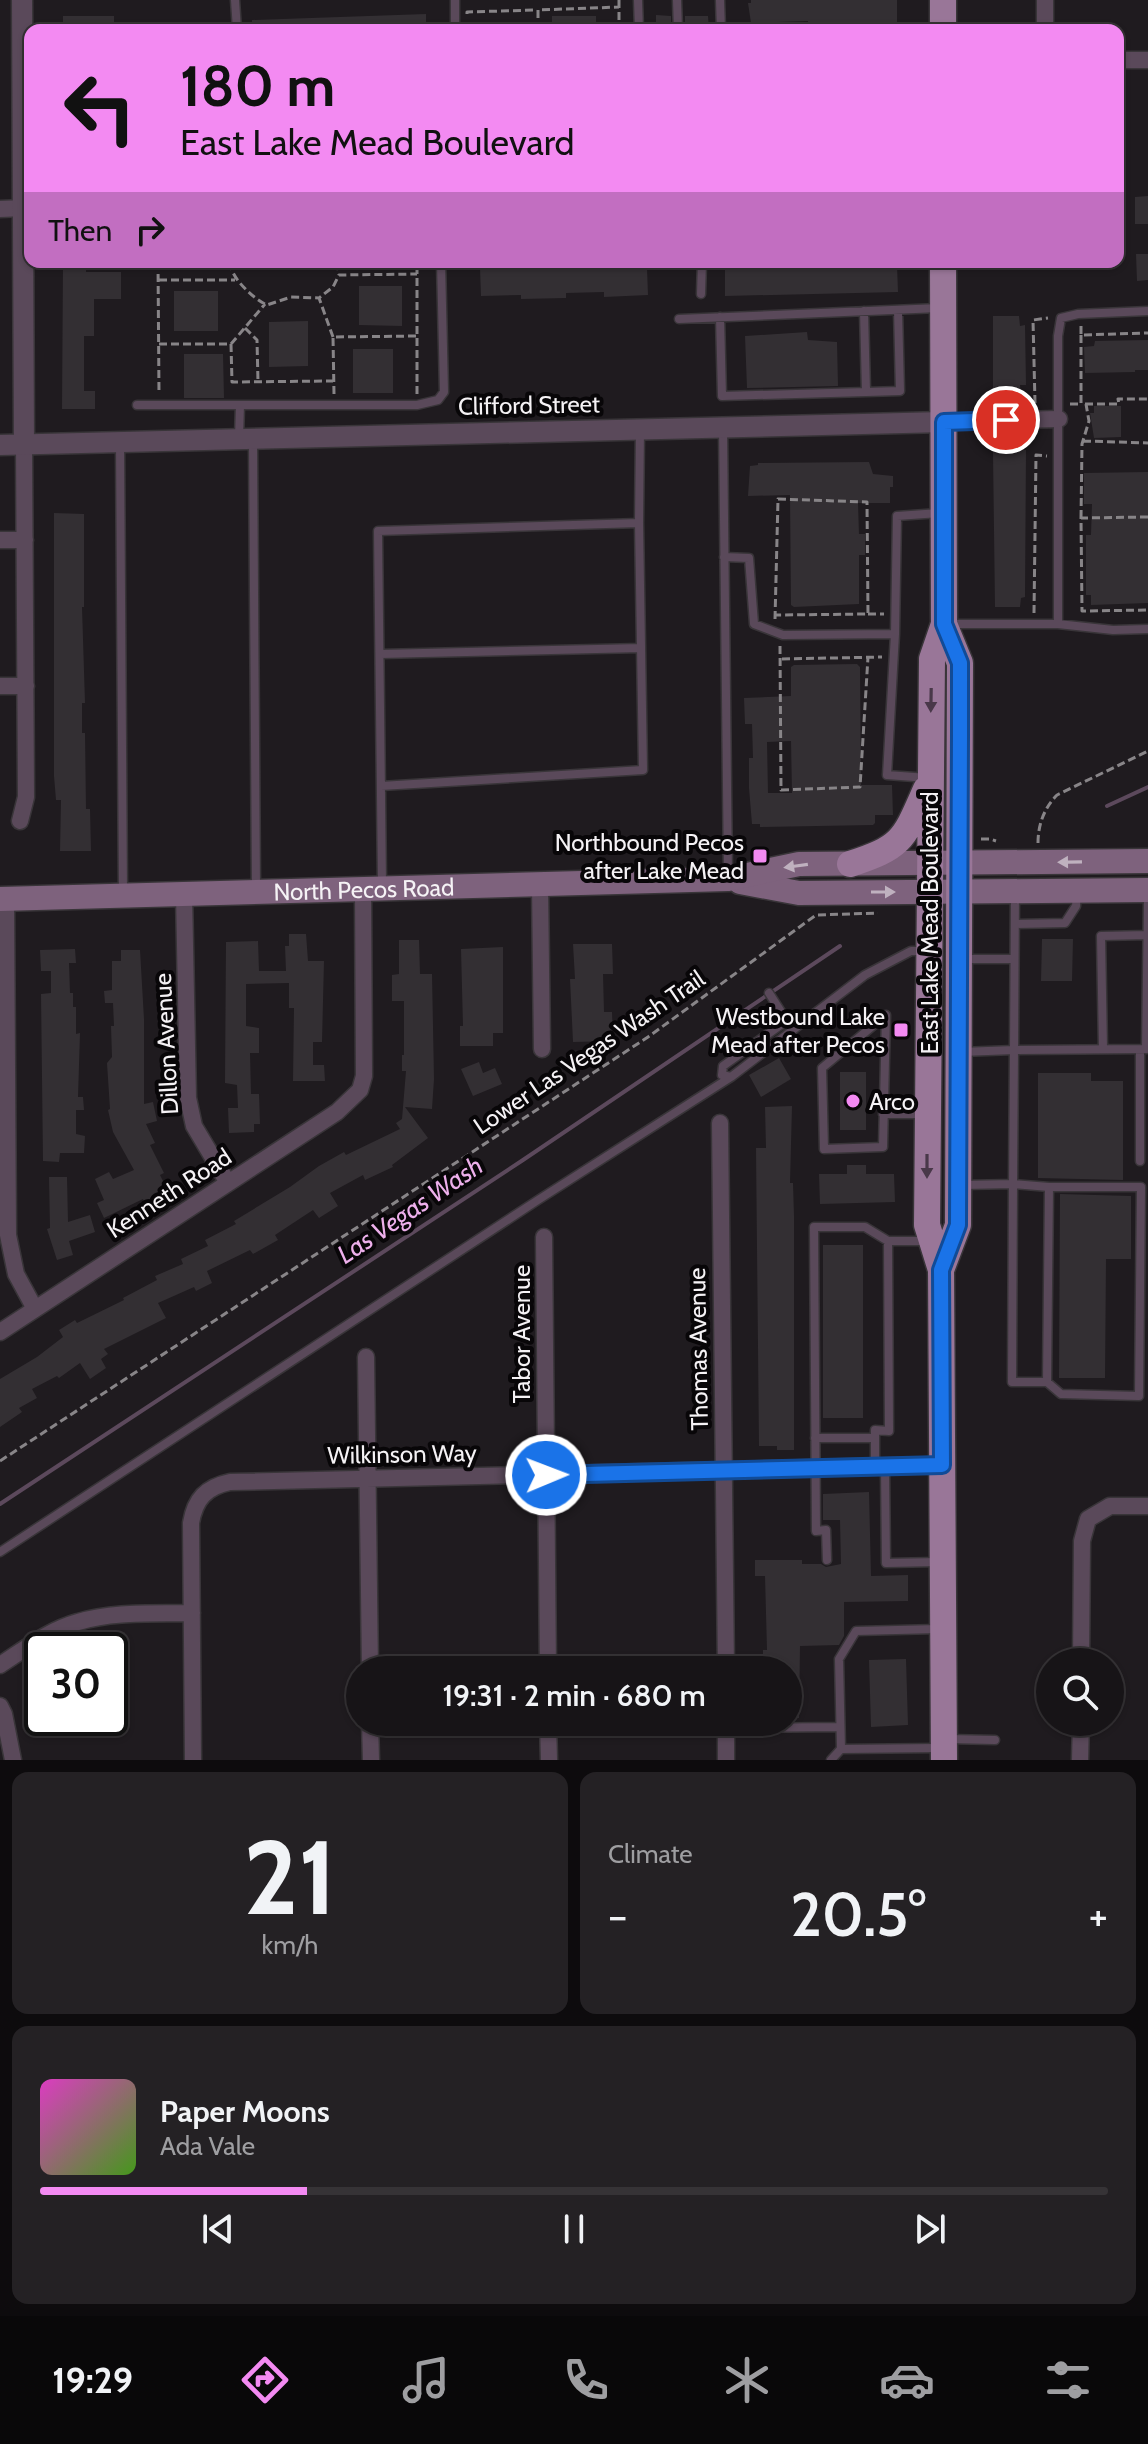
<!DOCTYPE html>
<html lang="en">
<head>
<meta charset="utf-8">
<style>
	body { margin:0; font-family:Cabin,sans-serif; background:#242124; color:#f1f3f6; height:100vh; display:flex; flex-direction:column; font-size:30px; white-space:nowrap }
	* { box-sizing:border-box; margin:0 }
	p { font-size:26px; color:#9e9ea1 }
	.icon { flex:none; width:44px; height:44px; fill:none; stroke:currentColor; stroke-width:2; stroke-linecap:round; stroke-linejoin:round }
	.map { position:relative; height:1760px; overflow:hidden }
	.details { display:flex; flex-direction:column; gap:12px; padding:12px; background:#0d0b0d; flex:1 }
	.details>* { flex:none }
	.hud { position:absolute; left:24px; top:24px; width:1100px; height:244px; border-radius:16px; box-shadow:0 2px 6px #0004,0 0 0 2px #363336; background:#f38af2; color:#111; overflow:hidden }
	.fabs { position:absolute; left:1036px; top:1648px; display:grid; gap:16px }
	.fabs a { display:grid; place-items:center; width:88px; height:88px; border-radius:50%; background:#171417; box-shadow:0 2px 6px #0004,0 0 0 2px #363336; font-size:40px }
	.speed { position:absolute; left:24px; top:1632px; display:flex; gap:16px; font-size:40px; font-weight:700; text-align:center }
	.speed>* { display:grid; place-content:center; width:104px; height:104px; border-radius:50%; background:#171417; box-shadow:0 2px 6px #0004,0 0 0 2px #363336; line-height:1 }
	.speed .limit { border:4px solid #111; border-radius:12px; background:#fff; color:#111 }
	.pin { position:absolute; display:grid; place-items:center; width:68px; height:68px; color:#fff; margin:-34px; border:4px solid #fff; border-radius:50%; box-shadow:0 2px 8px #0007 }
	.me { position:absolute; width:88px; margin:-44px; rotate:89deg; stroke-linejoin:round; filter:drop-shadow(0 0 6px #0008) }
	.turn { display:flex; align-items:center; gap:28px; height:168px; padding:0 24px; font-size:36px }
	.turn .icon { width:104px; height:104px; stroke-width:2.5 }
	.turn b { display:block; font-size:56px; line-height:68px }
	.then { display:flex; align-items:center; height:76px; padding:0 24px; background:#0003; gap:16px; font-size:30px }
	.big { font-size:60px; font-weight:600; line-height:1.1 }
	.details .card { flex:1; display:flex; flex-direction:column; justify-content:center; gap:12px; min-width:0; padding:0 28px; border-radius:16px; background:#242124 }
	.details .dial { align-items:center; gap:0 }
	.dial b { font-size:104px; line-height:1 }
	.song { display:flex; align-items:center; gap:24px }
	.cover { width:96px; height:96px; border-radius:12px; background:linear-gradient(135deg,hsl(310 70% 55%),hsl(100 70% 35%)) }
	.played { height:8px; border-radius:4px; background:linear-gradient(90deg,#f38af2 25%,#363336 25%) }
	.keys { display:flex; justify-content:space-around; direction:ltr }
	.heat { display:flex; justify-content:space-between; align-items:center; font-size:44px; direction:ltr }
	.details .tiles { flex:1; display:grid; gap:12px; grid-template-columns:1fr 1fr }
	.card:last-child { grid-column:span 2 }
	.trip { position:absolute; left:346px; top:1656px; width:456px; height:80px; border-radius:40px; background:#171417; box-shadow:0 2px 6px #0004,0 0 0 2px #363336; font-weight:600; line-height:80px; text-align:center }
	.tabs { display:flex; height:128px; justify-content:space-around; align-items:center; background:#090809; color:#9e9ea1 }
	.tabs .icon { width:56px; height:56px }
	.tabs .on { color:#f38af2 }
	.tabs b { font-size:36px; color:#f1f3f6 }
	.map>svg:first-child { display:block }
</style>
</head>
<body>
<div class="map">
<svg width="1148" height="1760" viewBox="0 0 1148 1760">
	<rect width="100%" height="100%" fill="#1f1b1f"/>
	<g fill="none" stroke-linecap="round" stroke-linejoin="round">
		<path stroke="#5c495c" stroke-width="4" d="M1107,806L1148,787
			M0,1504L523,1160L840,946"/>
	</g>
	<path fill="#332f33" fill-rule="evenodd" d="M751,0H897V23L808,25V21L751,23L748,3H751Z
		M426,14V30H252V20Z
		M656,15L671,16V30H656Z
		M63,16H114V30H63Z
		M552,16H596V30H552Z
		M685,16H708L709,30H685Z
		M1148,196V224H1135V197Z
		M1136,254H1148V280L1137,281Z
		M63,262H86V272H121V299H94V336H84V391H95V409H62Z
		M516,265L525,268L544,269L607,265L616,268H647L648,295L604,297V292L566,293V298L521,299V295L481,296L480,268Z
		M897,265L898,292L725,296V269Z
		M359,286H402V326L359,325Z
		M174,291H218V331H174Z
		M993,316H1019L1020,326L1025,325L1026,385H1020L1021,394L993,395Z
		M308,321V366L269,367V322Z
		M807,332L808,340L837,342L838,386L747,388L745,336Z
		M1148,340V370H1135V372L1085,373L1084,347L1094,346L1095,341Z
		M353,349H393V393H353Z
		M184,354H223L224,398H184Z
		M1094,406H1121V437L1094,438L1090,413H1094Z
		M1010,442L1024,443V450H1026L1025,597L1021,598L1020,607H995L993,453L994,443Z
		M869,462L873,474L893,476V487H890V503H858L859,534H865V555H859V604L794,607L791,605L790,495L748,496L750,466L758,465V463Z
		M1148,472V603L1091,605V595H1086V535H1091L1092,504H1084V473Z
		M54,513L84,514V607H82L85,703H82V733H85L86,809H90L91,851H60L61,800H56L54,776Z
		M857,664L860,667L861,785H892L893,815H875V823L873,825L760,827V824H752L749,788V758H753L752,724H745L744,698L791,696V667L794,665ZM791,741L792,793H768L767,742Z
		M289,934H306L308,961H324L322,1042H313V1065H324L325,1081H293L294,1008H289V983L246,984V1026L259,1028V1053H250L251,1094H259L260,1124H254V1132L229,1133L228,1108H238L237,1085L225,1083L226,942L258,941L259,971H286L285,946H289Z
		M1042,939H1073L1072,981H1041Z
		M399,940H419L420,974H432L434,1079L432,1109L405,1107L428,1138L392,1165L393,1167L365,1180L363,1175L330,1193L338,1206L319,1218L313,1210L275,1235L278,1240L253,1254L250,1250L207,1271L212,1283L196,1291L194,1287L158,1303L166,1318L104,1349L108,1354L101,1359L106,1368L90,1379L80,1363L59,1378L57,1376L32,1389L37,1398L19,1408L22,1412L0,1427V1379L37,1357L63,1337L59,1330L75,1320L77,1323L124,1300L123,1298L157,1280L155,1276L183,1264L181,1259L208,1246L205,1240L236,1224L234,1221L290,1187L319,1166L344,1152L346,1155L400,1129L396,1123L402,1119L406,1071H402V1055H404V1001H392V975L399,974Z
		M573,944H612L613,974H603L604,1012H612L613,1041L573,1042L570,979H575Z
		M503,947V1033H493V1046H460V1026H463L461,949Z
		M75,949L76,963H69L70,993H73V1007H76V1034L80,1033L78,1097H83L84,1110H76V1134L85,1136L84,1153H60L59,1162L43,1161L41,994L51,993V971H41L40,950Z
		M121,950H140L144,1019V1104L153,1102L157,1121L146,1124L155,1143L150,1145L164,1173L160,1175L168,1191L144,1202L143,1199L104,1218L97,1203L104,1200L95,1179L109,1172L113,1179L134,1170L113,1132L108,1110L110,1109L107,1063L112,1057L111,1026H114L113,1003H105L104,991L112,990V961H121Z
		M779,1058L791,1079L761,1097L749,1075Z
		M479,1062L483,1073L495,1068L502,1084L473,1096L461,1069Z
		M840,1072H866V1130H840Z
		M1038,1073H1091V1081H1123V1180L1038,1178Z
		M792,1106L790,1183H793L794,1216V1450H777V1446H759L756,1148H766L765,1107Z
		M847,1165H866V1174H894L895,1202L820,1204L819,1174H847Z
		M49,1177H67L68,1222L90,1215L95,1232L69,1241L73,1255L57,1260L47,1229L50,1228Z
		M1060,1194L1131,1196V1259H1106L1105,1378H1059Z
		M823,1245H863V1418H823Z
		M869,1492L871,1576L908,1575V1601L844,1602V1636L839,1645L800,1646L799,1718H788V1670H763V1650H767L765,1576H755V1560H802V1564H821L826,1567L841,1564L840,1520H823V1494Z
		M906,1659L908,1725L871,1727L869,1660Z"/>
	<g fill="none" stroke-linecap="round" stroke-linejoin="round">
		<g stroke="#393539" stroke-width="11">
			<path id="service" d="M235,0L237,30
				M455,0V30
				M638,0L639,30
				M677,0L678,30
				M720,0L721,30
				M701,294L702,262
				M720,317L722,396L866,392L864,311
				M679,319L939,308
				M866,392L900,391L898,310
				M137,405H417L438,400L444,392L441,262
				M723,428L728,875
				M239,438L240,405
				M253,441L256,891
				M120,444L123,895
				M724,557L749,558L754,624L783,635L895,634
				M949,624H1058L1113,630L1148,629
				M1058,624V336L1061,318L1078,314L1148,311
				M380,654L641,648
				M928,778L887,775L895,634L897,516L939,513
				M381,786L643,770L639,523L640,429
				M382,884L378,531L639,523
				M1015,924L1065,923L1076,906L1077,893
				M963,959H1014
				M769,993L783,1015L782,1024L723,1066L722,1075L731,1077L865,975L911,951H924
				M886,1015L883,1147L824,1149L822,1068Z
				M1103,1049L1101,936L1148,935
				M961,1052L1014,1050L1015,892
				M883,1114H923
				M1140,1161V1050
				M1013,1184L1049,1187L1047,1382H1012Z
				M963,1185L1013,1184L1014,1050L1146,1049L1148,901
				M1047,1382L1061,1394L1139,1396L1141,1187H1049
				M815,1438H875
				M875,1466V1430L889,1431L888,1241H926
				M885,1467L886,1563L938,1562
				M0,1552L538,1200L731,1077
				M827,1560L826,1530L816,1531L814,1227H865L888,1241
				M938,1629L856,1631L839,1659L841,1749L938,1748
				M726,1728L840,1727
				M948,1739L995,1740
				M831,1760L841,1749"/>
		</g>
		<g stroke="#393539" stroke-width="19">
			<path id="minor" d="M1045,30V0
				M1118,60H1148
				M0,209L24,208
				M944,422L1059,419
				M0,540H25
				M0,686H26
				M20,821L26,797L24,444
				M540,885L542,1049
				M184,894L188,1098L194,1126L228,1183
				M6,898L8,1235L16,1274L35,1309
				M720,1123L726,1670
				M544,1237L548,1670
				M0,1332L337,1112L360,1090L364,1076L363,889
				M366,1357L370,1670
				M1081,1662L1082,1541L1088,1519L1110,1506H1148
				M0,1665C25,1649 49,1630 78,1622C114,1611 154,1614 192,1613
				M0,1706L4,1714L13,1760
				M370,1722L371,1760
				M548,1722L549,1760
				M726,1722V1760
				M193,1760L191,1523C195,1499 206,1487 230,1482L942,1465
				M1080,1760L1081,1722"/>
		</g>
		<g stroke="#393539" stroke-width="23">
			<path id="tertiary" d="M22,0L24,444
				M0,445L944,422"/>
		</g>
		<g stroke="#393539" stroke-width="27">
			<g id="secondary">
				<path d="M740,882L799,893L1148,890"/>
				<path id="s1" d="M0,899L728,879L799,864L1148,861"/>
			</g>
		</g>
		<g stroke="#393539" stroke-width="29">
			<path id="primary" d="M943,0V30
				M943,262L944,624L932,659L927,1225L941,1270L944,1760
				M850,864C903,847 904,839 926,789
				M941,1270L958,1225L960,663L944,624"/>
		</g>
		<path stroke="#888588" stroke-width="3" stroke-dasharray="8 4" stroke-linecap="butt" d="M619,0V30
			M467,14V12L537,10
			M538,30V10L619,7
			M158,262L159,394
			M231,262C228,276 255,300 267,305L291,297L319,298
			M337,262L339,275
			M159,280H235
			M1081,326V335L1148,333
			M245,328L257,340L258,382
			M333,337L319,298L333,287L339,275L417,274
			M159,344H231L265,304
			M231,344L232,382L333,381
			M334,394L333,337L417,336
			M417,394V262
			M1035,403L1033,320L1048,318
			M1070,404H1081V335
			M1085,404H1119L1118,399H1148
			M1083,441L1148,443
			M1148,517L1081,518L1082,611L1148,610
			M1081,518L1082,444L1089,421L1086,404
			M1034,613L1036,455L1047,456
			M868,614H884
			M775,619L778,499L867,502L868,614L775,615
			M780,646L781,790L860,787L868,657
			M782,659L882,657
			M981,839H990L996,841
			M1038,843C1038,825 1044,808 1057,795L1148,751
			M0,1461L648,1037L816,915L878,913"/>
		<use href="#service" stroke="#5a495a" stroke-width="8"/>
		<use href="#minor" stroke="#5a495a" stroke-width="16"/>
		<use href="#tertiary" stroke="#5a495a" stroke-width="20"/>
		<use href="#secondary" stroke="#7e627d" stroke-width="24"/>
		<use href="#primary" stroke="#997698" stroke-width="26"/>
	</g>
	<defs><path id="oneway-solid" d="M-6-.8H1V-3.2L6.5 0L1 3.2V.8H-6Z" transform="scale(2)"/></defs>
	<g fill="#493849">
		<use href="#oneway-solid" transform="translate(931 700) rotate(91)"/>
		<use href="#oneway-solid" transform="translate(927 1166) rotate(90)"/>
	</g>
	<g fill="#bfb1bf">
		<use href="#oneway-solid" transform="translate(1070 862) rotate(179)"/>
		<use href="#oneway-solid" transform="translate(796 866) rotate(172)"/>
		<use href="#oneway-solid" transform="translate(883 892)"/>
	</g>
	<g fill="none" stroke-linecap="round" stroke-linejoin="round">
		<g stroke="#114b97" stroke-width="20">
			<path id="route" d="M546,1475L942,1465L941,1270L958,1225L960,734V663L944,624V422L1006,420"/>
		</g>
		<use href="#route" stroke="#1a73e8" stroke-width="14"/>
	</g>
	<g fill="#f38af2" stroke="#080608" stroke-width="3">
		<rect x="752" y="848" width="16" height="16" rx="4"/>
		<rect x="893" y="1022" width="16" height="16" rx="4"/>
		<circle cx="853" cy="1101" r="8"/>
	</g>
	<g text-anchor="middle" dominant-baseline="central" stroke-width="8" stroke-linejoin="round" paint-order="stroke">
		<g font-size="24" fill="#f5f2f5" stroke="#080608">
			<text transform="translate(529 405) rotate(-1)">Clifford Street</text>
			<text stroke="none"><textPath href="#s1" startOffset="364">North Pecos Road</textPath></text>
			<text transform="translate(929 923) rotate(-90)">East Lake Mead Boulevard</text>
			<text transform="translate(166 1044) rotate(-93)">Dillon Avenue</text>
			<text transform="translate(589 1052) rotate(-34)">Lower Las Vegas Wash Trail</text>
			<text transform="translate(169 1193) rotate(-33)">Kenneth Road</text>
			<text transform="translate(521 1334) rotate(-90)">Tabor Avenue</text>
			<text transform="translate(698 1349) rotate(-91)">Thomas Avenue</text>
			<text transform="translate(402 1454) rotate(-1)">Wilkinson Way</text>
		</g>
		<g font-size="24" fill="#f5f2f5" stroke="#080608" text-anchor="end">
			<text x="744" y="842">Northbound Pecos<tspan x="744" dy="28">after Lake Mead</tspan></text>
			<text x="885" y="1016">Westbound Lake<tspan x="885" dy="28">Mead after Pecos</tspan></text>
			<text x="869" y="1101" text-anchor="start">Arco</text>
		</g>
		<g font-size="26" font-style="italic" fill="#edafeb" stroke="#080608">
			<text transform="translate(410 1210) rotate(-34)">Las Vegas Wash</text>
		</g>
	</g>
</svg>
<div class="fabs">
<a><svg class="icon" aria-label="search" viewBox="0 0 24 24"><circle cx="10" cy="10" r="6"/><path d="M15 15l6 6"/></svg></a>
</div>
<div class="speed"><div class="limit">30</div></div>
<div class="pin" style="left:1006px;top:420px;background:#d93025"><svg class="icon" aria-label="arrive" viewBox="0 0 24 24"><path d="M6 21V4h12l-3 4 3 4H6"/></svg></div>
<svg class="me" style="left:546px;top:1475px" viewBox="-20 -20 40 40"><circle r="17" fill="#1a73e8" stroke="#fff" stroke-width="3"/><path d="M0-11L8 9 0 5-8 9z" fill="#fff"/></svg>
<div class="trip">19:31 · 2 min · 680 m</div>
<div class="hud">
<div class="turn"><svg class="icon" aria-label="left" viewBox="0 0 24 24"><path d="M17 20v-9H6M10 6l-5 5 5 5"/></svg><div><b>180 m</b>East Lake Mead Boulevard</div></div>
<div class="then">Then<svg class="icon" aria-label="right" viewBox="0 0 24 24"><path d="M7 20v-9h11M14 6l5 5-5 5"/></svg></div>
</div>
</div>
<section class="details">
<div class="tiles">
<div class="card dial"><b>21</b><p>km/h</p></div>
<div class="card"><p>Climate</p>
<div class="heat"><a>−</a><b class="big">20.5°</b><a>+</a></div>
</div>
<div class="card">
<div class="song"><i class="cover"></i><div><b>Paper Moons</b><p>Ada Vale</p></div></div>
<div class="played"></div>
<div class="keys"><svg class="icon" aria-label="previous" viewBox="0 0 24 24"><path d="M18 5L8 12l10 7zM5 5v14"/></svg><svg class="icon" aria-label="pause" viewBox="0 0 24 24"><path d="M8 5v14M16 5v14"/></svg><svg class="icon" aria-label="next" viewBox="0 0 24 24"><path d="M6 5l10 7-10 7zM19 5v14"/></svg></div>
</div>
</div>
</section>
<nav class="tabs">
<b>19:29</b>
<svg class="icon on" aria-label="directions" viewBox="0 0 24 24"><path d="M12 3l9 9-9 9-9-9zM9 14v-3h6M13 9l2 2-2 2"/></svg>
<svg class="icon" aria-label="music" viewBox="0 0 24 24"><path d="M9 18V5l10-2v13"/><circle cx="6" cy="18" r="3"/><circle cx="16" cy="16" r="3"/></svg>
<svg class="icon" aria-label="phone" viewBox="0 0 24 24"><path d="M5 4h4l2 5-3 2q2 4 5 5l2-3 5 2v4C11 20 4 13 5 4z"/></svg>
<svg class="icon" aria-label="climate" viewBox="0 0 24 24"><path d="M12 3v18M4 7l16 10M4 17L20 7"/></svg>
<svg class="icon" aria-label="car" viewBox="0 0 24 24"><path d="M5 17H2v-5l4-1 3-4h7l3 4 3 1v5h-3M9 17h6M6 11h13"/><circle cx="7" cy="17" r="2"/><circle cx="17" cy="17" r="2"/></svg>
<svg class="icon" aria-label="filters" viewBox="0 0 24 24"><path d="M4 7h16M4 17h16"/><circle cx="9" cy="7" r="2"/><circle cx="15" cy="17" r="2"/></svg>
</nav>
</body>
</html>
